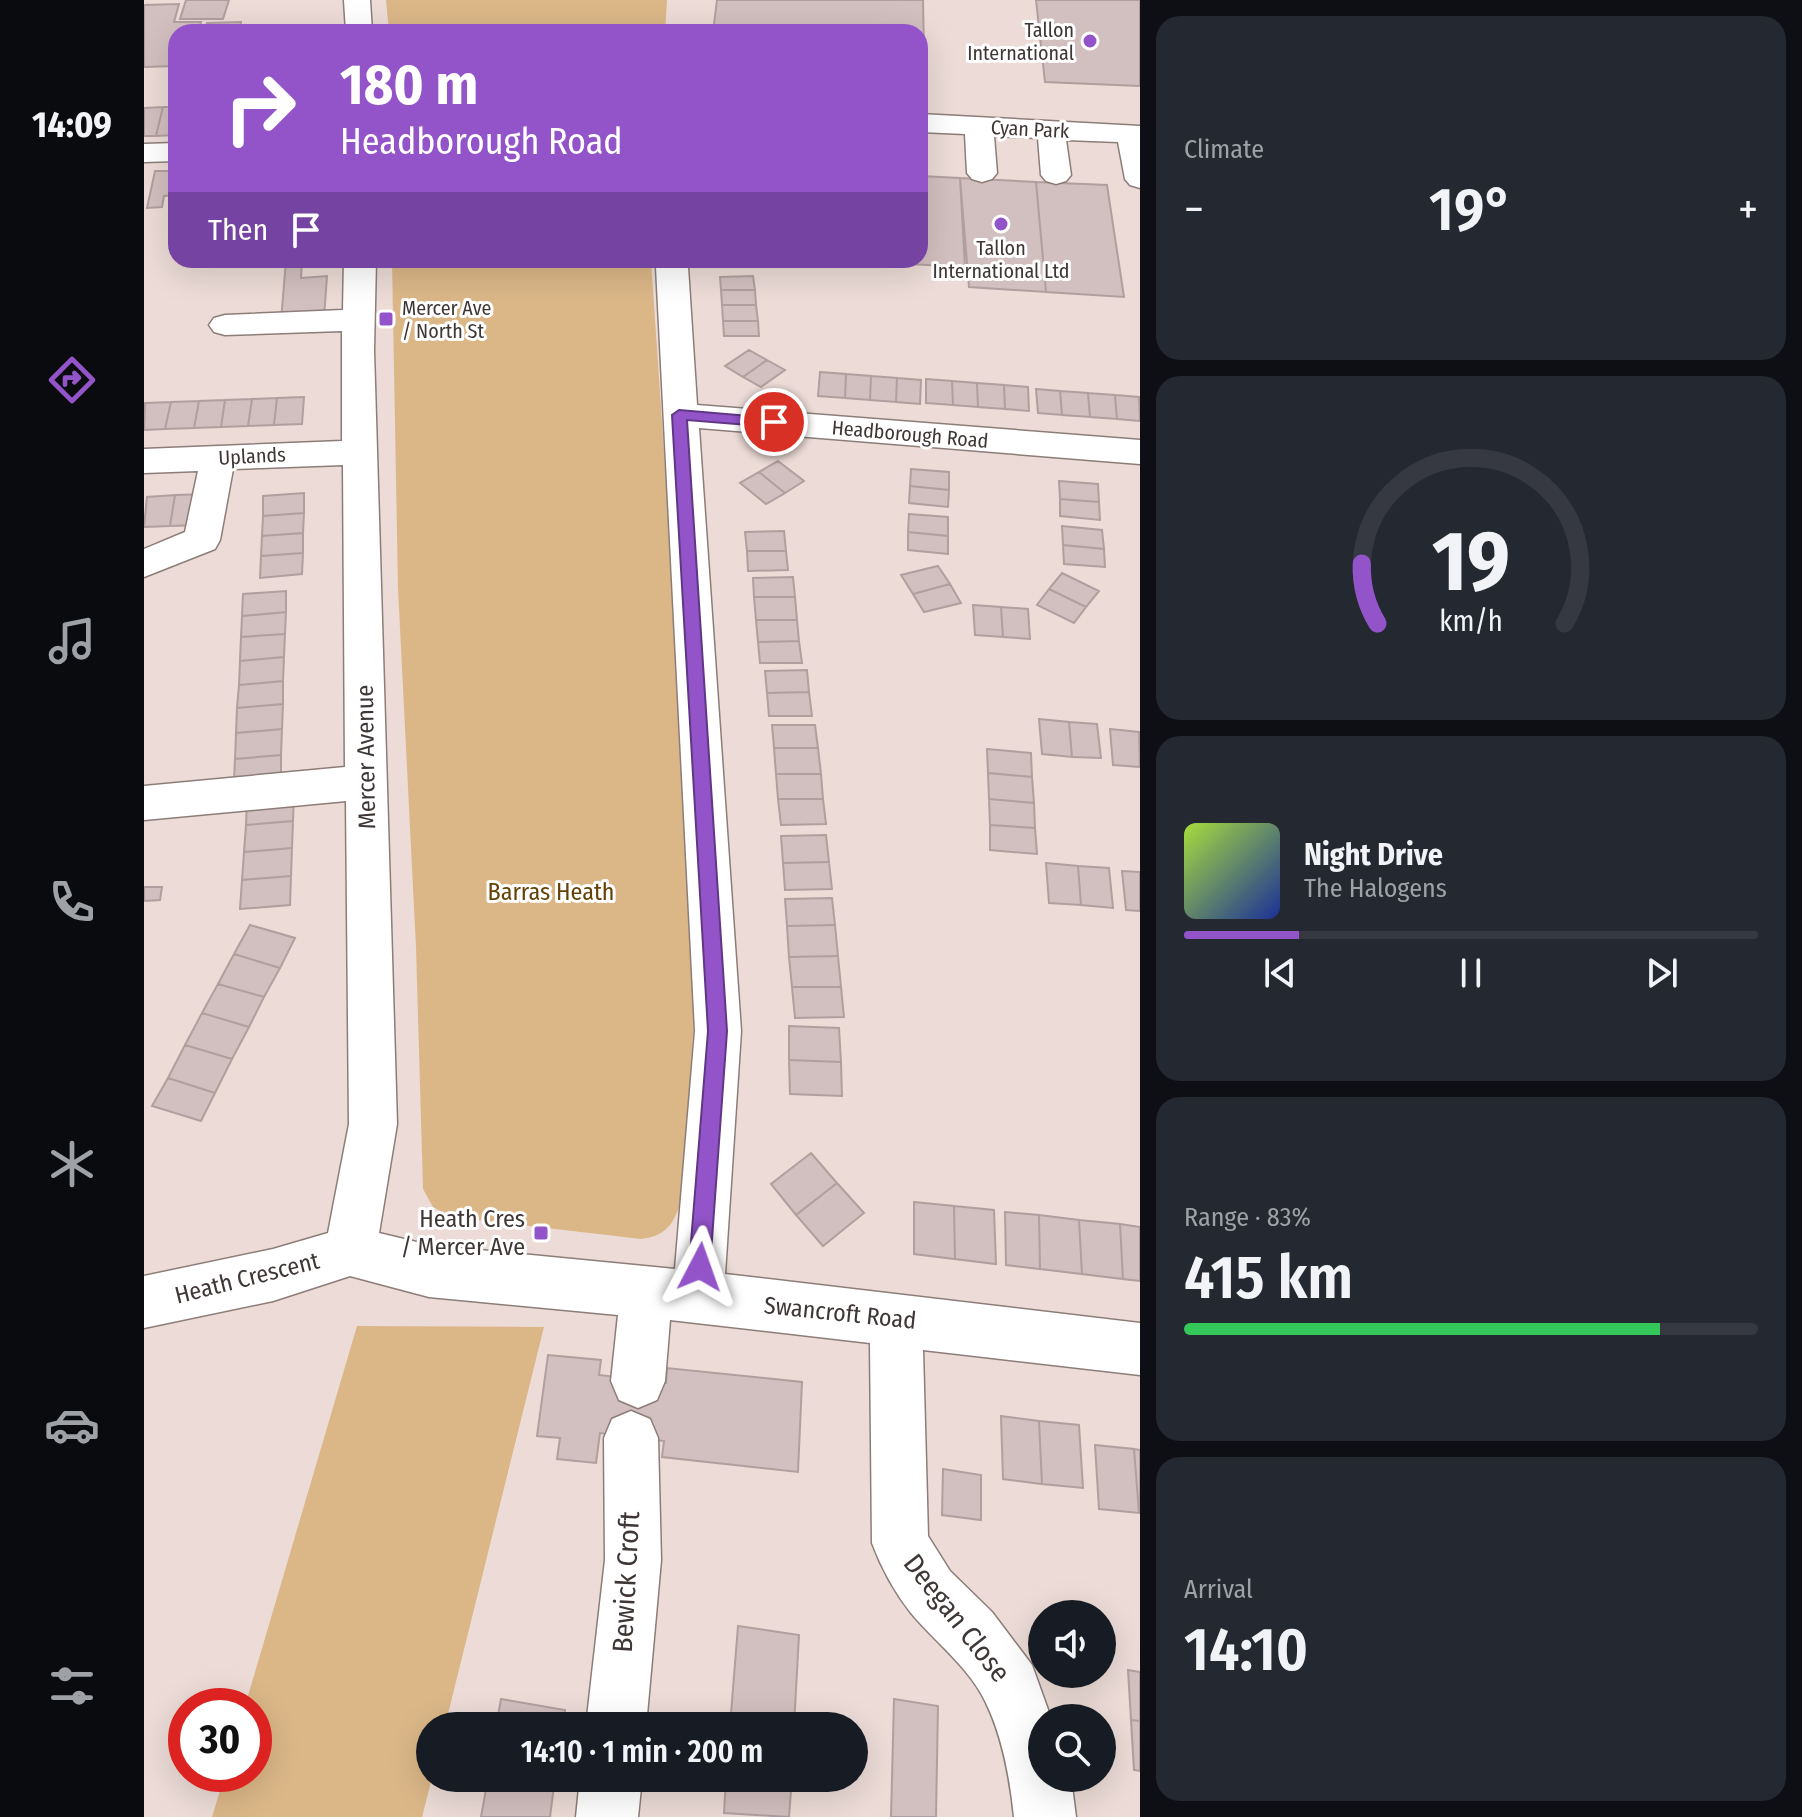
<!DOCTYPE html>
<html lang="en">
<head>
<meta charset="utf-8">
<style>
	body { margin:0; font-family:"Fira Sans Condensed",sans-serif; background:#242831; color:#f1f3f6; height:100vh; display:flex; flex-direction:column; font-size:30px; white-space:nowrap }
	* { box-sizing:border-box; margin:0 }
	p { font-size:26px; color:#9ea1a6 }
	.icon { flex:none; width:44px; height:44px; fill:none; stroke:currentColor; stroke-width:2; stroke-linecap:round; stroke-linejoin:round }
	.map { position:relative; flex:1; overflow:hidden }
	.panel { display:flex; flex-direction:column; gap:16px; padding:16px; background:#0d0f14; width:662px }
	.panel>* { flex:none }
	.guide { position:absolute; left:24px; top:24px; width:760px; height:244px; border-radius:24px; box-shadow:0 8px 32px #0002; background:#9354ca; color:#fff; overflow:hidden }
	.tools { position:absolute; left:884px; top:1600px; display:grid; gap:16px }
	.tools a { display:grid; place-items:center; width:88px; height:88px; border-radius:50%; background:#171b24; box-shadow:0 8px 32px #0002; font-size:40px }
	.speed { position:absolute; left:24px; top:1688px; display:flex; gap:16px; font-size:40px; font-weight:700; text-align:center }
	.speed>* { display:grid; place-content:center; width:104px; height:104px; border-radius:50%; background:#171b24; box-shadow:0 8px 32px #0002; line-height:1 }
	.speed .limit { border:12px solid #d22; background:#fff; color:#111 }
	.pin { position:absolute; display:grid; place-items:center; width:68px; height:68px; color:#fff; margin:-34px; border:4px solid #fff; border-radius:50%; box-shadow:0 2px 8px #0007 }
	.me { position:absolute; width:88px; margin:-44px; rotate:4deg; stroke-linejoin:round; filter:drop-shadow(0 0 6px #0008) }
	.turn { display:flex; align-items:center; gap:28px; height:168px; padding:0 40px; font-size:36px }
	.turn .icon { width:104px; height:104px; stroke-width:2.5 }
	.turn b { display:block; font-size:56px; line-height:68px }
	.then { display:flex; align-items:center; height:76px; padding:0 40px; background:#0003; gap:16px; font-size:30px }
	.big { font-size:60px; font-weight:600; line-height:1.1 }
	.panel .widget { flex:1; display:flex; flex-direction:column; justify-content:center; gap:12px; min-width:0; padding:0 28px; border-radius:24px; background:#242831 }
	.panel .dial { align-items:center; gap:0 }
	.dial svg { height:208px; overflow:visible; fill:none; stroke:#363941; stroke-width:7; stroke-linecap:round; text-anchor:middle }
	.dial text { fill:#f1f3f6; stroke:none }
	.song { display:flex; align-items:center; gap:24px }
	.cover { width:96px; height:96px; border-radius:12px; background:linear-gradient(135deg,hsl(80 70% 55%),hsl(230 70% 35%)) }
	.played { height:8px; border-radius:4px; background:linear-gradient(90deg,#9354ca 20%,#363941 20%) }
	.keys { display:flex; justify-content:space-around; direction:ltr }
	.heat { display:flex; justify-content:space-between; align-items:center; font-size:44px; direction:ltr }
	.charge { height:12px; border-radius:6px; background:linear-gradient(90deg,#34c759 83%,#363941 0) }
	.trip { position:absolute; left:272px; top:1712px; width:452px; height:80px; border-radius:40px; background:#171b24; box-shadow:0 8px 32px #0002; font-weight:600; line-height:80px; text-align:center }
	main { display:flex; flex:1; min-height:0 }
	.dock { display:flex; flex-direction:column; width:144px; justify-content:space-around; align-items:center; background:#090b0e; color:#9ea1a6 }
	.dock .icon { width:56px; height:56px }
	.dock .active { color:#9354ca }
	.dock b { font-size:36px; color:#f1f3f6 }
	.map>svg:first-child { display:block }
</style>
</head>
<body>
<main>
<nav class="dock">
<b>14:09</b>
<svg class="icon active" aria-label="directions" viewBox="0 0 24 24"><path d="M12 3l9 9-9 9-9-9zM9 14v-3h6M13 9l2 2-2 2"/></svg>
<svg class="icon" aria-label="music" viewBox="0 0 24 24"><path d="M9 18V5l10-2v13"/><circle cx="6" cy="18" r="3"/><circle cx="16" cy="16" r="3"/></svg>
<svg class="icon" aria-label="phone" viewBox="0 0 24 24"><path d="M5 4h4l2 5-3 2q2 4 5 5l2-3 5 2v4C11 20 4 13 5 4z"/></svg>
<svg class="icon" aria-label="climate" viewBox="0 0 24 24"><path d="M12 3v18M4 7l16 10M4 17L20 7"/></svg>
<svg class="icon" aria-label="car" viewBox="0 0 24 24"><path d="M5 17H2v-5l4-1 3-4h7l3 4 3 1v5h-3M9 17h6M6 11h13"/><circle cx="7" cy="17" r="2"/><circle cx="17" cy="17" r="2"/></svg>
<svg class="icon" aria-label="filters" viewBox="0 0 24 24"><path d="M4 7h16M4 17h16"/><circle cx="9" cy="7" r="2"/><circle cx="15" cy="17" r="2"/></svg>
</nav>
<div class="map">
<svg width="996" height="1817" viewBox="0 0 996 1817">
	<rect width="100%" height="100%" fill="#ecdbd6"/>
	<path fill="#dbb788" d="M242,0H523L521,32H245Z
		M248,260H507L525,526L550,1019L539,1194C532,1220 525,1236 497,1239L307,1217L289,1207L279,1189L272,947L254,588Z
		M213,1326L400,1327L301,1726H286L288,1778L278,1817H68L81,1774H110V1706H101Z"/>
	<path fill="#d2bfbf" stroke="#b09f9e" stroke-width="2" d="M42,0H85L79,19H36Z
		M573,0H779L780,54H776V32H569Z
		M892,0H996V86L901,82Z
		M35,4L30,22H57L54,32H32V66L0,67V5Z
		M97,22L95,32H61L63,23Z
		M19,107L12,136H0V108Z
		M19,107H32V135L12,136Z
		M11,171H32V195L20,196L18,207L3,208Z
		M776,176L816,178L821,267L686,260H776Z
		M816,178L892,182L902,292L825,287Z
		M892,182L963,185L980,297L902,292Z
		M142,260H158L157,278L183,276L180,318L137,321Z
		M609,276L611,290H577L576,277Z
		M577,290H611L612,305H578Z
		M578,305H612L614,321H579Z
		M579,321H614L615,336H580Z
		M605,350L623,360L599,377L581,366Z
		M623,360L641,370L617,387L599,377Z
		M676,372L702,374L701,398L674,396Z
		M702,374L727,376L726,400L701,398Z
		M727,376L753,378L752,402L726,400Z
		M753,378L777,380L776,404L752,402Z
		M782,379L808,381L809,405L782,403Z
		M808,381L833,383L834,407L809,405Z
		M833,383L860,385L861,409L834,407Z
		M860,385L884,387L885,411L861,409Z
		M892,389L916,391L918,415L894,413Z
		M916,391L944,393L946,417L918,415Z
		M944,393L971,395L973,419L946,417Z
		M971,395L995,397L996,421L973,419Z
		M160,397L158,424L130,425L133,398Z
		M133,398L130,425L104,426L108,399Z
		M108,399L104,426L77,427L81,400Z
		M81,400L77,427L50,428L55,401Z
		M55,401L50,428L21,429L27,402Z
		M27,402L21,429L0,430L1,403Z
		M634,461L660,481L641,493L615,472Z
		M767,469L805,472V490L766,486Z
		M615,472L641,493L622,504L596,483Z
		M915,481L954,484L955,502L916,499Z
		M766,486L805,490L804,507L765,503Z
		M160,493V513L119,516V496Z
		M63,494L58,525L26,526L31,495Z
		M31,495L26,526L0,527L3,497Z
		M916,499L955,502L956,520L916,516Z
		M160,513L159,533L118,536L119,516Z
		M765,514L804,517V536L764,532Z
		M918,526L958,530L960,549L919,545Z
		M640,531L642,551H603L601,532Z
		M764,532L804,536V554L764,550Z
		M159,533V553L117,556L118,536Z
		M919,545L960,549L961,567L920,564Z
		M603,551H642L644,570L604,571Z
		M159,553L158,574L116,578L117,556Z
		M794,566L806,584L769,594L757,575Z
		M918,573L955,591L942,607L905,589Z
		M649,577L651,597H610L609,578Z
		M806,584L817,603L780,612L769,594Z
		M905,589L942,607L930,623L893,605Z
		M142,591V612L98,616L99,594Z
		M610,597H651L653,620H612Z
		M829,605L857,607L859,637L831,635Z
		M857,607L884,609L886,639L859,637Z
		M142,612L141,634L97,637L98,616Z
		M612,620H653L655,641L614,642Z
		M141,634L140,657L96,661L97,637Z
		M655,641L658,663H616L614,642Z
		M140,657L139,681L95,685L96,661Z
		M663,670L665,692L623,693L621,671Z
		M139,681V704L93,708L95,685Z
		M665,692L668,716H625L623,693Z
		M139,704L138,729L92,733L93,708Z
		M895,719L925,722L928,757L898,754Z
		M925,722L953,724L957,758L928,757Z
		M628,725H671L674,748H630Z
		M138,729L137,755L91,759L92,733Z
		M966,729L995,732L996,767L969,765Z
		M630,748H674L677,774H632Z
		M843,749L887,753L888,777L844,773Z
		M137,755V776L90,781L91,759Z
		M844,773L888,777L890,803L845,799Z
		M632,774H677L679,799H634Z
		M150,794L149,821L102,825L103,798Z
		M634,799H679L682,824L637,825Z
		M845,799L890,803L891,828L846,825Z
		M149,821L148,848L100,852L102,825Z
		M846,825L891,828L893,854L846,850Z
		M682,835L685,862L639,863L637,836Z
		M148,848L147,876L98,880L100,852Z
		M685,862L688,889L641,890L639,863Z
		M902,863L934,866L937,905L905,903Z
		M934,866L965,868L969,908L937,905Z
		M978,871L996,872V911L982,910Z
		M147,876L146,905L96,909L98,880Z
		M0,887H18L16,900L0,901Z
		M688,898L691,925L643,926L641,899Z
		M106,925L151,938L136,968L90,954Z
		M691,925L694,956L645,957L643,926Z
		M90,954L136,968L120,997L74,984Z
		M694,956L697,987H648L645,957Z
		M74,984L120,997L105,1027L58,1013Z
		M648,987H697L700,1017L651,1018Z
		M58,1013L105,1027L88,1059L41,1045Z
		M645,1026L695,1028L697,1062L645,1060Z
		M41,1045L88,1059L71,1093L24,1078Z
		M645,1060L697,1062L698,1096L646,1094Z
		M24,1078L71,1093L57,1121L8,1106Z
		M667,1153L693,1183L652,1215L627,1184Z
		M693,1183L720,1213L679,1246L652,1215Z
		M770,1202L810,1206L811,1259L770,1254Z
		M810,1206L850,1210L852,1264L811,1259Z
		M861,1212L895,1215L896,1269L862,1265Z
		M895,1215L935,1220L938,1274L896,1269Z
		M935,1220L976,1224L979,1279L938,1274Z
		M976,1224L996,1227V1281L979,1279Z
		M404,1355L457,1360L455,1375L522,1383L523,1368L658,1382L654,1472L518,1457L520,1441L456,1433L452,1463L413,1459L416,1438L393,1436Z
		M857,1416L895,1421L898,1484L859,1479Z
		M895,1421L935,1425L939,1488L898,1484Z
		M951,1445L990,1449L995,1513L955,1509Z
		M990,1449L996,1450V1513H995Z
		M799,1469L837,1475V1520L798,1515Z
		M594,1626L655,1635L650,1726H586Z
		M984,1670L996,1672V1721L987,1720Z
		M357,1699L421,1710L419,1726H352Z
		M750,1699L794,1706L792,1817H747Z
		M987,1720L996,1721V1771L990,1770Z
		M344,1778H411L406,1817H337Z
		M582,1778H648L645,1817L580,1813Z"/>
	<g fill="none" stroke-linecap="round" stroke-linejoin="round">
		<g stroke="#8d7d78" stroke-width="3">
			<path id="minor" d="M200,0H226L228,32H202Z
				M776,114L996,126V188L986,185L981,179L974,142L922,140L927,175L922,181L912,184L902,181L897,175L894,138L850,136L853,173L848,179L838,182L828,179L823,173L821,134L776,132Z
				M32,143V161L0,162V144Z
				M200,260H232L230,350L253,1124L235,1233L285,1245L531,1269L551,1031L512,267L517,260H539L544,267L553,405L996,440V464L555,428L597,1031L581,1274L996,1323V1375L779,1350L784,1536L806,1571L848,1612L888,1665L907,1718H898V1778H927L932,1817H870C866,1779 859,1738 842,1703C826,1668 791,1642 767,1613C751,1593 737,1567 728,1543L726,1343L526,1320L521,1381L513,1400L494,1408L475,1400L467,1381L474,1315L285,1297L206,1276L129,1301L0,1328V1276L129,1249L184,1233L205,1124L202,801L0,820V786L201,767L199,465L89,469L76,540L71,549L0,577V549L41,532L54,471L0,473V449L198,441V331L81,335L70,332L65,325L70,318L81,315L199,310Z
				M487,1411L506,1419L514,1438L517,1560L502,1726H442L461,1560L460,1438L468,1419Z
				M436,1778H498L494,1817H432Z"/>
		</g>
		<use href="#minor" fill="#fff" fill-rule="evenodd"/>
	</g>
	<path fill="#9354ca" stroke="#603783" stroke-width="2" d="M535,410L630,418L637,422L630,427L543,420L583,1031L566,1267L563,1275L556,1278L548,1275L545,1267L564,1031L528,415Z"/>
	<g fill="#9354ca" stroke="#fff" stroke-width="3">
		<circle cx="946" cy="41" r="8"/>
		<circle cx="857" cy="224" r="8"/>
		<rect x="234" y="311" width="16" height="16" rx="4"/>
		<rect x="389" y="1225" width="16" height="16" rx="4"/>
	</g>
	<g text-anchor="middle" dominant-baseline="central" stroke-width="6" stroke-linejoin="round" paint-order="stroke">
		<g font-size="20" fill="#3e3735" stroke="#fff" text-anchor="end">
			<text x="930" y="30">Tallon<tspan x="930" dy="23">International</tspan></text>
			<text x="857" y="248" text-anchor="middle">Tallon<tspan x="857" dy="23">International Ltd</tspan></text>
			<text x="258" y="308" text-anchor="start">Mercer Ave<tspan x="258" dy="23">/ North St</tspan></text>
		</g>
		<g font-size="20" fill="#3e3735" stroke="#fff">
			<text transform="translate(886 129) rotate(3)">Cyan Park</text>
			<text transform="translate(766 434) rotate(5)">Headborough Road</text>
			<text transform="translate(108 456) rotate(-3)">Uplands</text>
		</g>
		<g font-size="24" fill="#3e3735" stroke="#fff">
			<text transform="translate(222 757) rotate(-91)">Mercer Avenue</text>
			<text transform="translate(103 1278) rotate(-14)">Heath Crescent</text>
			<text transform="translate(696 1313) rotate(6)">Swancroft Road</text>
		</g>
		<g font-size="24" fill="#654206" stroke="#fff">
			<text x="407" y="892">Barras Heath</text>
		</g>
		<g font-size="24" fill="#3e3735" stroke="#fff" text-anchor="end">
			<text x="381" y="1219">Heath Cres<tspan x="381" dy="28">/ Mercer Ave</tspan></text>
		</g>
		<g font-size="28" fill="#3e3735" stroke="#fff">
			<text transform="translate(482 1582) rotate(-87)">Bewick Croft</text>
			<text transform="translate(813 1618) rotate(52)">Deegan Close</text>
		</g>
	</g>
</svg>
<div class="tools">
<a><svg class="icon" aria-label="sound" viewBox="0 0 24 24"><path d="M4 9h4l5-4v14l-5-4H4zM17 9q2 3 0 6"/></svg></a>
<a><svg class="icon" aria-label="search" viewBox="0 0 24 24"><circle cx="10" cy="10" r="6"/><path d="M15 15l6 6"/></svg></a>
</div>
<div class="speed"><div class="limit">30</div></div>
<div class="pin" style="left:630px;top:422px;background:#d93025"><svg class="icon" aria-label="arrive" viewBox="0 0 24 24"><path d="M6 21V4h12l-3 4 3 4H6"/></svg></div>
<svg class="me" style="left:556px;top:1267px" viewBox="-20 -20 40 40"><path d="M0-17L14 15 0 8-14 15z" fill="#9354ca" stroke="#fff" stroke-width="4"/></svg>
<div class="trip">14:10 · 1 min · 200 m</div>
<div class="guide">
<div class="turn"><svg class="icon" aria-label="right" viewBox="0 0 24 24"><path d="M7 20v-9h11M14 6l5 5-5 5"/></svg><div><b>180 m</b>Headborough Road</div></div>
<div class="then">Then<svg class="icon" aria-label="arrive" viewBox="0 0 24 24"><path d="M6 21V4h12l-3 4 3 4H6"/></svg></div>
</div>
</div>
<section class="panel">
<div class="widget"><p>Climate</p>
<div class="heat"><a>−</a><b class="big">19°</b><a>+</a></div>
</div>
<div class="widget dial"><svg viewBox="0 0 100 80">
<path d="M14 69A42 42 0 1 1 86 69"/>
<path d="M14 69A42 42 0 0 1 8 46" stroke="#9354ca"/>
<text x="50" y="56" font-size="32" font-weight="700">19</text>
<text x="50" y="72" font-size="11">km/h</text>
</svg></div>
<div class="widget">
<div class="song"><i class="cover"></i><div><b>Night Drive</b><p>The Halogens</p></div></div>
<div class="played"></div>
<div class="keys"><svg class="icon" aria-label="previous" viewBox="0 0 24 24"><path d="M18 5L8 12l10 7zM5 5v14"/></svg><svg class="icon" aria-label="pause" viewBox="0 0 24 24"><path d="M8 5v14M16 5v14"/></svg><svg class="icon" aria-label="next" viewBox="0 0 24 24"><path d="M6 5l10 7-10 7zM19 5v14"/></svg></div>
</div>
<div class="widget"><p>Range · 83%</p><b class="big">415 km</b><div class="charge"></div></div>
<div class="widget"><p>Arrival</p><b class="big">14:10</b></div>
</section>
</main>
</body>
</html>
